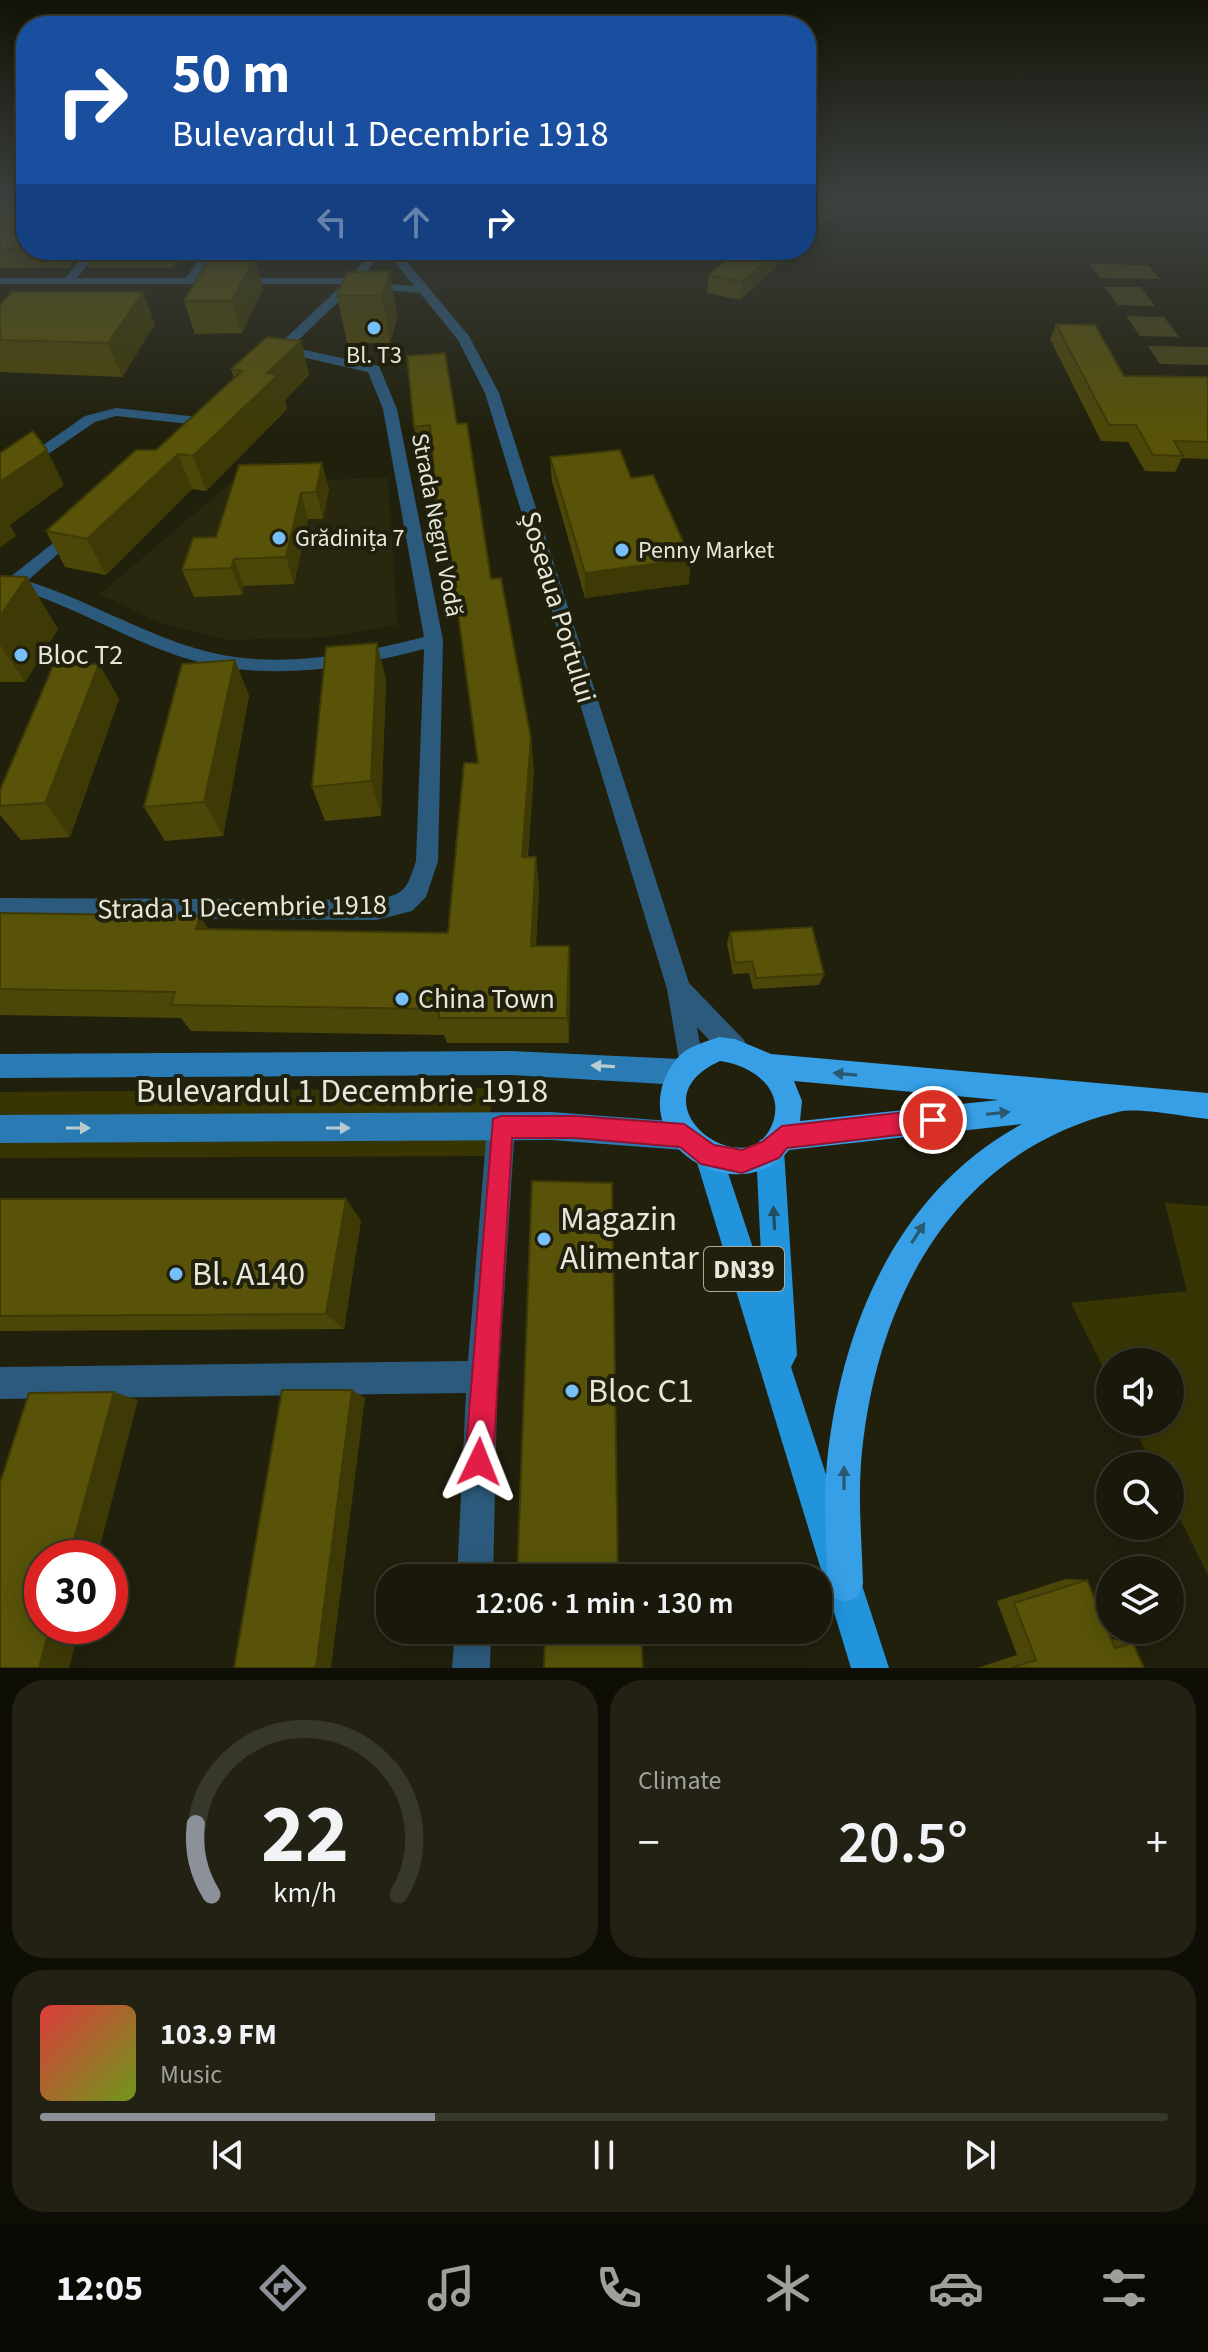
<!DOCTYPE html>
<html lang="en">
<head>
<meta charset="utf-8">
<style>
	body { margin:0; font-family:"Source Sans 3",sans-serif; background:#222113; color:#f1f3f6; height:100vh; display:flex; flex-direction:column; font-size:30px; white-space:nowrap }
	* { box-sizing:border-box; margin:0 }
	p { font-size:26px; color:#9fa09c }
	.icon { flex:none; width:44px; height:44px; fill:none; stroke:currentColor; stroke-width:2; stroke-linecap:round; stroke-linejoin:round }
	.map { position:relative; height:1668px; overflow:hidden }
	.sheet { display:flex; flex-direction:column; gap:12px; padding:12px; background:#0e0d06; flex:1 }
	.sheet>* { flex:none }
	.banner { position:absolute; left:16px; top:16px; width:800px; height:244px; border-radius:32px; box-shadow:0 4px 20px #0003,0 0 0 2px #37372b; background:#1a4fa0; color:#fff; overflow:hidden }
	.fabs { position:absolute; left:1096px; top:1348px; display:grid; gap:16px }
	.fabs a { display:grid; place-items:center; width:88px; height:88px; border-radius:50%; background:#19180a; box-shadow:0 4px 20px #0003,0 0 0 2px #37372b; font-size:40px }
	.speed { position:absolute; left:24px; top:1540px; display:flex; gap:16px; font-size:40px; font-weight:700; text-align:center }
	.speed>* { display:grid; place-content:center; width:104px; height:104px; border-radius:50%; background:#19180a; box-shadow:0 4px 20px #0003,0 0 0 2px #37372b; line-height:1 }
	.speed .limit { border:12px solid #d22; background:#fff; color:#111 }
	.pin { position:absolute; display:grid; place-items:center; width:68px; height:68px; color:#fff; margin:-34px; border:4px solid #fff; border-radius:50%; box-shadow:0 2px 8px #0007 }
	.me { position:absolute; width:88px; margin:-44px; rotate:2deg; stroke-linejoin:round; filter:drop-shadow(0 0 6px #0008) }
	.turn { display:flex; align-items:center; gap:28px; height:168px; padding:0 24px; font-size:36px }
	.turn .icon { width:104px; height:104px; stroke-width:2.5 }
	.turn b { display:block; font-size:56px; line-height:68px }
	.lanes { display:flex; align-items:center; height:76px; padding:0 24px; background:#0003; justify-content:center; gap:40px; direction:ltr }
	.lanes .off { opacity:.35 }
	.big { font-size:60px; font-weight:600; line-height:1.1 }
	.sheet .widget { flex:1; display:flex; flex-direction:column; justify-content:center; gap:12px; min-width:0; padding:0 28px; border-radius:32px; background:#222113 }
	.sheet .dial { align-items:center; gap:0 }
	.dial svg { height:208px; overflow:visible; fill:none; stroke:#37372b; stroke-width:7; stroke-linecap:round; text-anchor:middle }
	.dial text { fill:#f1f3f6; stroke:none }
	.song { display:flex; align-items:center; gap:24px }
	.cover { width:96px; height:96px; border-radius:12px; background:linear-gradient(135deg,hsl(0 70% 55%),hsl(80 70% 35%)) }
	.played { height:8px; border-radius:4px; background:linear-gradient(90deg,#8c9099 35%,#37372b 35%) }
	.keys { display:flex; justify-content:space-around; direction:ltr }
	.heat { display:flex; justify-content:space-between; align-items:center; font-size:44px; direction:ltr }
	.sheet .tiles { flex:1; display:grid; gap:12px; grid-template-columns:1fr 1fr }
	.widget:last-child { grid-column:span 2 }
	.trip { position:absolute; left:376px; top:1564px; width:456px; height:80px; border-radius:32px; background:#19180a; box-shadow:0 4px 20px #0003,0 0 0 2px #37372b; font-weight:600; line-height:80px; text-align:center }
	.tabs { display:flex; height:128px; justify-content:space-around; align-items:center; background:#0a0a04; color:#9fa09c }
	.tabs .icon { width:56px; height:56px }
	.tabs .current { color:#8c9099 }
	.tabs b { font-size:36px; color:#f1f3f6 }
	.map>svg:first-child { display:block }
</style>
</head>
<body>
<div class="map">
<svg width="1208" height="1668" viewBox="0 0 1208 1668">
	<rect width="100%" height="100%" fill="#21200d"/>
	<path fill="#29280e" d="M388,478L397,625L328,637L230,640L158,622L100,594L232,482Z"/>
	<path fill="#383505" d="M492,1088L488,1156L0,1158V1092Z
		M1165,1203L1208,1206V1575L1170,1499V1466H1153L1131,1422H1170V1362H1110V1381L1071,1303L1187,1291Z"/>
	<path fill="#484617" d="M1090,264L1148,265L1160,279L1100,278Z
		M1105,287H1141L1155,306L1118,305Z
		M1126,316L1164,317L1179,337L1140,336Z
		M1148,346L1208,347V365L1160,364Z"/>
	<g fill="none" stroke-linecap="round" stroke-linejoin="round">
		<path fill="#2c5a7d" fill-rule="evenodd" d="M88,250H100L77,278H186L205,250H217L197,278H351L372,250H384L358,283L291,347L379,366L397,409L443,640L438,861L426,897L412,911L376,920L0,918V898L376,900C405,894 407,889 416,861L424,649C349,669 264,682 188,659C129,641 76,607 17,589L0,599V585L76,525L82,527V533L27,581C86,599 139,632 198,649C270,671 354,655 424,637L383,409L368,372L284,353L276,358L269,354L343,284H0V278H65Z
			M116,408L198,417L205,421L198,425L116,416L95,422L0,487V475L85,416Z
			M501,1113L511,1117L515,1127L497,1404L493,1578H457L466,1393L0,1399V1367L468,1361L487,1127L491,1117Z
			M455,1630H491L490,1668H452Z"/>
		<path fill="#2c5a7d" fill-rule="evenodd" d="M385,250H397L469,336L499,393L689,983L744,1040L748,1049L744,1058L735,1061L726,1058L697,1027L703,1062L699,1071L690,1074L681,1071L667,989L485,393L458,340L420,293L361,288L359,286L365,282L414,286Z"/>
		<path fill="#2a7bb3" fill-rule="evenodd" d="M511,1051L680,1059L689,1063L693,1072L689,1081L680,1085L511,1075L0,1078V1054Z
			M551,1112L684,1122L694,1126L698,1136L694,1146L684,1150L551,1140L0,1143V1115Z"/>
		<path fill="#2294dc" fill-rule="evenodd" d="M770,1136L780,1140L784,1150L797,1355L791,1367L889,1668H851L695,1156L699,1146L709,1142L719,1146L762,1275L756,1150L760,1140Z"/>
		<path fill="#369fe6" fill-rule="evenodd" d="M719,1037L735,1039L771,1054L1208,1093V1119C1184,1117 1139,1107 1118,1112C951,1152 874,1304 861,1463C858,1503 862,1544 863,1584L858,1597L845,1602L832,1597L827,1584C827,1544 823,1503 827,1462C841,1326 897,1192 1022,1124L789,1150C744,1206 644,1157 662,1087C666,1074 673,1060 685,1051C694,1045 708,1041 719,1037ZM720,1061C752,1065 788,1090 771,1127C744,1187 630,1102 720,1061ZM794,1081L999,1100L800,1121L802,1101Z"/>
	</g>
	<path fill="#4c4708" d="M0,198H26V250H187L173,268H89L83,251L68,268H0Z
		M738,250H794L740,300L707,293L709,275Z
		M390,271L397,318L390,343H347L337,296Z
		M263,288L242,333L195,334L184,301Z
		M0,305L155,324L122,377L0,372Z
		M1056,324L1124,376L1208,377V459L1182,458L1175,472L1145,471L1128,442L1101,441L1050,339Z
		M301,341L309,375L285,400L287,409L206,491L192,489L106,575L65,567L46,531L156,450L234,379L231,369Z
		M457,424L534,769L528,857L539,886L536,946H569L570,973L569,1043H447L444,1035L191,1031L181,1018L0,1015V913L209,929L448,933L478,763L458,615H455L445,541H442L437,510L432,456L419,457L414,427Z
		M550,457L631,478L689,584L585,598L552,481Z
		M239,465L329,489L323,519H308L294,584L244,586L242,595L194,597L182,570L216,537Z
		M0,576L58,629L25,682H0Z
		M235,660L249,696L223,836L165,841L144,807Z
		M99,664L119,699L70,837L21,840L0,815V790Z
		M386,679L381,816L325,821L312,787Z
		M730,932L824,974L819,985L753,989L749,973L733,974L727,944Z
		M0,1199L361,1220L344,1329L0,1331Z
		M1066,1579L1087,1580L1112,1639L1133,1643L1144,1668H977L1017,1655L997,1601Z"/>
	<path fill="#3e3a06" d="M835,198H846L845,204L806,239V225Z
		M61,250H82L83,251L68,268Z
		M167,250H187L173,268Z
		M778,250H794L740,300L742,282Z
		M255,257L263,288L242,333L232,301Z
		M390,271L397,318L390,343L382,296Z
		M143,292L155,324L122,377L108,343Z
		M301,341L309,375L285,400L287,409L206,491L193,456L267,373Z
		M47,450L64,485L10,525L16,536L0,548V482Z
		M178,454L192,489L106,575L87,539Z
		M322,463L329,489L323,519L316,492Z
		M301,493L308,519L294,584L286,557Z
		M441,509L446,541H442L437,510Z
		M234,559L244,586L242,595L231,568Z
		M691,559L689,584L585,598V573Z
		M27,577L58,629L25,682L0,645V616Z
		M454,583L459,615H455L450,584Z
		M377,643L386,679L381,816L371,781Z
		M235,660L249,696L223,836L204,802Z
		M99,664L119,699L70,837L45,803Z
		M531,738L534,769L525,886L522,857Z
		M536,857L539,886L534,973L531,946Z
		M200,916L218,944L196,929Z
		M569,946L570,973L569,1043L567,1018Z
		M346,1199L361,1220L344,1329L326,1314Z
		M352,1390L365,1398L331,1668H316Z
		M114,1392L138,1400L97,1558H69Z
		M50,1626H80L69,1668H39Z"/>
	<path fill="#585309" stroke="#3e3a06" stroke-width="2" d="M0,198H26V249H0Z
		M806,198H835L806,225Z
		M738,250H778L742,282L709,275Z
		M210,257H255L232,301H184Z
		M390,271L382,296H337L347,272Z
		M12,292H143L108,343L0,340V305Z
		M1056,324L1095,325L1124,376L1208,377V442L1174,441L1183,456L1153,455L1136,425H1109Z
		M267,337L301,341L267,373L278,375L193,456L178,454L87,539L46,531L136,450H156L242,371L231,369Z
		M445,353L457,424L467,423L491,579L501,578L531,738L522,857H536L531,946H569L567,1018H439V1009L171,1005L175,992L0,989V913L200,916L196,929L448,933L464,763H478L454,583L450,584L441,509L437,510L430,425L414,427L407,356Z
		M33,431L47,450L0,482V453Z
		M620,450L631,478L653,475L691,559L585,573L550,457Z
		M322,463L316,492L301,493L286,557L234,559L231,568L182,570L193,538L216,537L239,465Z
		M0,576L27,577L0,616Z
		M377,643L371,781L312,787L326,647Z
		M235,660L204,802L144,807L182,664Z
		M99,664L45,803L0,806V790L53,666Z
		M812,927L824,974L756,978L752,961L735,963L730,932Z
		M532,1181L612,1183L618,1578H517Z
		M0,1199H346L326,1314L0,1316Z
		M282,1390H352L316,1668H234Z
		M114,1392L69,1558H42V1626H50L39,1668H0V1483L29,1393Z
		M1087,1580L1115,1648L1133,1643L1144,1668H1011L1036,1660L1014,1603Z
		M545,1630H641L643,1668H544Z"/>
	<defs><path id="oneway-solid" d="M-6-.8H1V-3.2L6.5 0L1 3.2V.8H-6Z" transform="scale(2)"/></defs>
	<g fill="#b7cbd0">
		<use href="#oneway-solid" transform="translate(603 1066) rotate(-177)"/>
		<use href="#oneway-solid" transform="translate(78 1128)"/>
		<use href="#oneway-solid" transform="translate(338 1128)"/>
	</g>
	<g fill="#2a596f">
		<use href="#oneway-solid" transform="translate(845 1074) rotate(-175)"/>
		<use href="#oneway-solid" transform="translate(998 1113) rotate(-6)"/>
		<use href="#oneway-solid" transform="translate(918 1233) rotate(-57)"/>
		<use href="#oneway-solid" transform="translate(844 1478) rotate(-90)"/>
	</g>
	<use fill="#214e60" href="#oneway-solid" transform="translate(774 1218) rotate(-93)"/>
	<linearGradient id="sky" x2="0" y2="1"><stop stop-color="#121207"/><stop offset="0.46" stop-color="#3d4240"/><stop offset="1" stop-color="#3d4240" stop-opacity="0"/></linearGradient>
	<rect width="1208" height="432" fill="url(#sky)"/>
	<path fill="#e11d48" stroke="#92132f" stroke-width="2" d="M933,1109L941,1113L945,1120L941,1128L933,1131L787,1148L779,1158L742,1173L701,1164L680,1147L575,1138H512L493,1462L489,1472L479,1476L469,1472L465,1462L493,1119L501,1116H575L684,1124L714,1145L742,1150L762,1142L782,1126Z"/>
	<g fill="#78bff7" stroke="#21200d" stroke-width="3">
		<circle cx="374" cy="328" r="8"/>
		<circle cx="279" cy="538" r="8"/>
		<circle cx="622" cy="550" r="8"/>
		<circle cx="21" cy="655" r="8"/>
		<circle cx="402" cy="999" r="8"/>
		<circle cx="544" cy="1239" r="8"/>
		<circle cx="176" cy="1274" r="8"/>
		<circle cx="572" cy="1391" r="8"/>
	</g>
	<g text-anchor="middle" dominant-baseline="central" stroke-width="8" stroke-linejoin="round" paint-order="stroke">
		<g font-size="24" fill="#e6e6da" stroke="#21200d" text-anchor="start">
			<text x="374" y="355" text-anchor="middle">Bl. T3</text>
			<text x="295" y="538">Grădinița 7</text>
			<text x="638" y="550">Penny Market</text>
		</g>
		<g font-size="24" fill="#e6e6da" stroke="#21200d">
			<text transform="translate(437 525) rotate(79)">Strada Negru Vodă</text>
		</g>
		<rect fill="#21200d" stroke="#abab9c" stroke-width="2" x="704" y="1247" width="80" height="44" rx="6"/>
		<g font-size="26" font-weight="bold" fill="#e6e6da">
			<text x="744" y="1269">DN39</text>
		</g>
		<g font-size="28" fill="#e6e6da" stroke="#21200d">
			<text transform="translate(558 607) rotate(73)">Șoseaua Portului</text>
			<text transform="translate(242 907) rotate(-1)">Strada 1 Decembrie 1918</text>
		</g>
		<g font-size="28" fill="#e6e6da" stroke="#21200d" text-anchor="start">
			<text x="37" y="655">Bloc T2</text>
			<text x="418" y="999">China Town</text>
		</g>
		<g font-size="34" fill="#e6e6da" stroke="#21200d">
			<text x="342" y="1091">Bulevardul 1 Decembrie 1918</text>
		</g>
		<g font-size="34" fill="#e6e6da" stroke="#21200d" text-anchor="start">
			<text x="560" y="1219">Magazin<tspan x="560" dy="39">Alimentar</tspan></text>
			<text x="192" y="1274">Bl. A140</text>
			<text x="588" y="1391">Bloc C1</text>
		</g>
	</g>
</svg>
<div class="fabs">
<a><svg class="icon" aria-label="sound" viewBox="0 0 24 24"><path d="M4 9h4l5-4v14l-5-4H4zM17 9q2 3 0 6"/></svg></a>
<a><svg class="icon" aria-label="search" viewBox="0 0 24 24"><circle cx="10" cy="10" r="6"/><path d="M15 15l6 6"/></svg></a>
<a><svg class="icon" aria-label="layers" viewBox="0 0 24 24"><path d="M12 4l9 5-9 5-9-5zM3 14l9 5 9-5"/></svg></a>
</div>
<div class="speed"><div class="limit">30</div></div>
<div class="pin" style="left:933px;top:1120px;background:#d93025"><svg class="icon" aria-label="arrive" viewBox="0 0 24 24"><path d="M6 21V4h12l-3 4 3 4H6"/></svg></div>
<svg class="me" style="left:479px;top:1462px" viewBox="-20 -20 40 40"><path d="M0-17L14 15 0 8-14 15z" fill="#e11d48" stroke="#fff" stroke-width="4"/></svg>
<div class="trip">12:06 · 1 min · 130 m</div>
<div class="banner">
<div class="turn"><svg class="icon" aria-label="right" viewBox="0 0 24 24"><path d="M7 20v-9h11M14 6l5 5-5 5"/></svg><div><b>50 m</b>Bulevardul 1 Decembrie 1918</div></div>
<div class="lanes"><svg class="icon off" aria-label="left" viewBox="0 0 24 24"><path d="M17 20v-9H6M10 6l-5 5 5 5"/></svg><svg class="icon off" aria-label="ahead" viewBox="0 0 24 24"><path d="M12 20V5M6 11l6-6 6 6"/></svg><svg class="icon" aria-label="right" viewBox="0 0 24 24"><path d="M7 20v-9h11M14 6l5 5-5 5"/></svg></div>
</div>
</div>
<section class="sheet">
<div class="tiles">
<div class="widget dial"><svg viewBox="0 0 100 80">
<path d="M14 69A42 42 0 1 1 86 69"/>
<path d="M14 69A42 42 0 0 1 8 42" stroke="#8c9099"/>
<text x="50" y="56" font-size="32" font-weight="700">22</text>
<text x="50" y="72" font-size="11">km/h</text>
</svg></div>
<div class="widget"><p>Climate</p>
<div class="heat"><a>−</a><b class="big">20.5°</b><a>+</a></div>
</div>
<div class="widget">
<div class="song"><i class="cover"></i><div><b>103.9 FM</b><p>Music</p></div></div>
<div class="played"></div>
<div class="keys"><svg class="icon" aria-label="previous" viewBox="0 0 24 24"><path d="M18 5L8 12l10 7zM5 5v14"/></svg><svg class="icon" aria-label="pause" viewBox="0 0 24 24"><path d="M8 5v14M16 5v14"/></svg><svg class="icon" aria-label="next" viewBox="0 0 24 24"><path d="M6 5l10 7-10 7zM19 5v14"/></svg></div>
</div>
</div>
</section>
<nav class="tabs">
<b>12:05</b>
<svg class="icon current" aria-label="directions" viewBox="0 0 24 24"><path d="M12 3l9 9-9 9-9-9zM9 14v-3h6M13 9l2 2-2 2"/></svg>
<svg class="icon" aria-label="music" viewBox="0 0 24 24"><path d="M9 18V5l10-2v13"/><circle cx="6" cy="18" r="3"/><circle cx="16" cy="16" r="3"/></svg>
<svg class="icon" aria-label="phone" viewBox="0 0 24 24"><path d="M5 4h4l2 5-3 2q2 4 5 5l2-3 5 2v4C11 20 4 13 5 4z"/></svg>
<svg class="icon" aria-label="climate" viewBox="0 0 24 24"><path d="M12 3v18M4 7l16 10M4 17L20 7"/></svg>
<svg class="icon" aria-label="car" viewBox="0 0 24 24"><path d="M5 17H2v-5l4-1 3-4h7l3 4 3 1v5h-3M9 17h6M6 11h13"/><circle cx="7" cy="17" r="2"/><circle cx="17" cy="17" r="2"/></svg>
<svg class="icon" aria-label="filters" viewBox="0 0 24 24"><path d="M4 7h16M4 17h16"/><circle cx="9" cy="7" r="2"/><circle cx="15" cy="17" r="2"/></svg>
</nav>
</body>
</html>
